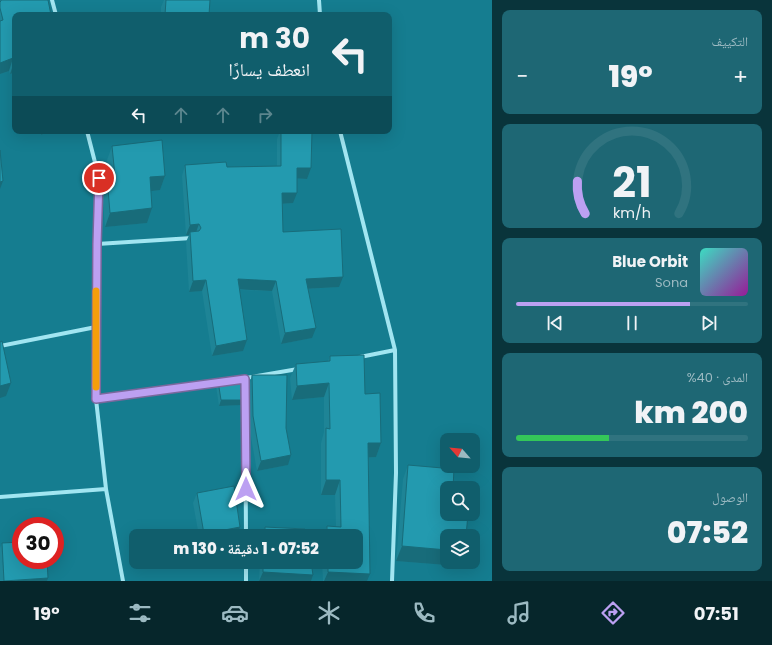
<!DOCTYPE html>
<html lang="ar">
<head>
<meta charset="utf-8">
<style>
	body { margin:0; font-family:Poppins,"Noto Naskh Arabic",sans-serif; background:#1e6774; color:#f1f3f6; direction:rtl; height:100vh; display:flex; flex-direction:column; font-size:15px; white-space:nowrap }
	* { box-sizing:border-box; margin:0 }
	p { font-size:13px; color:#9cbac2 }
	.icon { flex:none; width:22px; height:22px; fill:none; stroke:currentColor; stroke-width:2; stroke-linecap:round; stroke-linejoin:round }
	.map { position:relative; flex:1; overflow:hidden; direction:ltr }
	.side { display:flex; flex-direction:column; gap:10px; padding:10px; background:#09343b; width:280px }
	.side>* { flex:none }
	.banner { position:absolute; left:12px; top:12px; width:380px; height:122px; border-radius:8px; box-shadow:0 4px 16px #0002; direction:rtl; background:#105e6c; color:#f1f3f6; overflow:hidden }
	.needle { width:26px; rotate:297deg }
	.buttons { position:absolute; left:440px; top:433px; display:grid; gap:8px }
	.buttons a { display:grid; place-items:center; width:40px; height:40px; border-radius:8px; background:#105e6c; box-shadow:0 4px 16px #0002; font-size:20px }
	.speed { position:absolute; left:12px; top:517px; display:flex; gap:8px; font-size:20px; font-weight:700; text-align:center }
	.speed>* { display:grid; place-content:center; width:52px; height:52px; border-radius:50%; background:#105e6c; box-shadow:0 4px 16px #0002; line-height:1 }
	.speed .limit { border:6px solid #d22; background:#fff; color:#111 }
	.pin { position:absolute; display:grid; place-items:center; width:34px; height:34px; color:#fff; margin:-17px; border:2px solid #fff; border-radius:50%; box-shadow:0 1px 4px #0007 }
	.me { position:absolute; width:44px; margin:-22px; rotate:0deg; stroke-linejoin:round; filter:drop-shadow(0 0 3px #0008) }
	.turn { display:flex; align-items:center; gap:14px; height:84px; padding:0 16px; font-size:18px }
	.turn .icon { width:52px; height:52px; stroke-width:2.5 }
	.turn b { display:block; font-size:28px; line-height:34px }
	.lanes { display:flex; align-items:center; height:38px; padding:0 16px; background:#0003; justify-content:center; gap:20px; direction:ltr }
	.lanes .off { opacity:.35 }
	.big { font-size:30px; font-weight:800; line-height:1.1 }
	.side .tile { flex:1; display:flex; flex-direction:column; justify-content:center; gap:6px; min-width:0; padding:0 14px; border-radius:8px; background:#1e6774 }
	.side .dial { align-items:center; gap:0 }
	.dial svg { height:104px; overflow:visible; fill:none; stroke:#30737f; stroke-width:7; stroke-linecap:round; text-anchor:middle }
	.dial text { fill:#f1f3f6; stroke:none }
	.song { display:flex; align-items:center; gap:12px }
	.cover { width:48px; height:48px; border-radius:6px; background:linear-gradient(135deg,hsl(170 70% 55%),hsl(300 70% 35%)) }
	.played { height:4px; border-radius:2px; background:linear-gradient(90deg,#bca0f2 75%,#30737f 75%) }
	.keys { display:flex; justify-content:space-around; direction:ltr }
	.heat { display:flex; justify-content:space-between; align-items:center; font-size:22px; direction:ltr }
	.charge { height:6px; border-radius:3px; background:linear-gradient(90deg,#34c759 40%,#30737f 0) }
	.trip { position:absolute; left:129px; top:529px; width:234px; height:40px; border-radius:8px; background:#105e6c; box-shadow:0 4px 16px #0002; font-weight:800; line-height:40px; text-align:center; direction:rtl }
	.tab-bar { display:flex; height:64px; justify-content:space-around; align-items:center; background:#06262b; color:#9cbac2 }
	.tab-bar .icon { width:28px; height:28px }
	.tab-bar .on { color:#bca0f2 }
	.tab-bar b { font-size:18px; color:#f1f3f6 }
	main { display:flex; flex:1; min-height:0 }
	.map>svg:first-child { display:block }
</style>
</head>
<body>
<main>
<section class="side">
<div class="tile"><p>التكييف</p>
<div class="heat"><a>−</a><b class="big">19°</b><a>+</a></div>
</div>
<div class="tile dial"><svg viewBox="0 0 100 80">
<path d="M14 69A42 42 0 1 1 86 69"/>
<path d="M14 69A42 42 0 0 1 8 44" stroke="#bca0f2"/>
<text x="50" y="56" font-size="32" font-weight="700">21</text>
<text x="50" y="72" font-size="11">km/h</text>
</svg></div>
<div class="tile">
<div class="song"><i class="cover"></i><div><b>Blue Orbit</b><p>Sona</p></div></div>
<div class="played"></div>
<div class="keys"><svg class="icon" aria-label="previous" viewBox="0 0 24 24"><path d="M18 5L8 12l10 7zM5 5v14"/></svg><svg class="icon" aria-label="pause" viewBox="0 0 24 24"><path d="M8 5v14M16 5v14"/></svg><svg class="icon" aria-label="next" viewBox="0 0 24 24"><path d="M6 5l10 7-10 7zM19 5v14"/></svg></div>
</div>
<div class="tile"><p>المدى · 40%</p><b class="big">200 km</b><div class="charge"></div></div>
<div class="tile"><p>الوصول</p><b class="big">07:52</b></div>
</section>
<div class="map">
<svg width="492" height="581" viewBox="0 0 492 581">
	<rect width="100%" height="100%" fill="#157d90"/>
	<g fill="none" stroke-linecap="round" stroke-linejoin="round">
		<path stroke="#a1e5f1" stroke-width="4" d="M52,0L56,15
			M319,0L320,15
			M87,131L99,178L97,244L96,399L106,489L123,581
			M340,131L395,350L396,473L392,581
			M97,244L192,238
			M0,346L96,327
			M360,357L395,350
			M240,379L298,369
			M245,379L246,536
			M96,399L221,382
			M0,497L106,489
			M246,562V581"/>
	</g>
	<path fill="#1e8496" d="M0,0H48L15,15V77L13,73L10,74L9,71L0,74Z
		M164,0H210L209,15H289H161V7Z
		M40,131H49L41,135Z
		M280,131H312L307,179L297,178L293,203L283,204V232L339,287L308,289L312,338L281,344L272,291L239,290L243,351L212,356L202,291L189,292L186,242L189,235H186L182,176L185,165L227,167L277,166V139Z
		M112,146L165,176L160,190L151,191L147,223L105,227L102,192L107,177H109L107,160Z
		M330,356L365,394L381,443L376,457L368,458L367,581H323L322,562H356V536H324L327,526L336,527L335,495H321V443L324,432V397L292,400L290,378L296,364L328,361Z
		M252,375L286,428L288,465L257,471L249,426V386Z
		M218,381L242,405L219,406L216,386Z
		M408,465L447,488L459,566L396,561L403,479Z
		M197,493L237,536H199L193,503Z
		M265,527L306,536H262Z
		M2,543L47,581H0V548Z
		M260,562H311V581H259Z"/>
	<path fill="#186c7a" d="M13,58L9,71L0,74V63Z
		M15,61V69L13,73L10,74L14,62Z
		M42,131H49L41,135Z
		M297,168H311L307,179L293,178Z
		M165,176L160,190L144,192L150,177Z
		M3,181L0,189V182Z
		M282,193H297L293,203L279,204Z
		M152,208L147,223L105,227L110,213Z
		M199,224L195,235L190,232L189,235H186L190,225Z
		M343,277L339,287L303,289L306,279Z
		M238,279L276,281L272,291L234,289Z
		M206,280L202,291L189,292L193,281Z
		M316,328L312,338L281,344L285,333Z
		M247,340L243,351L212,356L216,346Z
		M11,383L6,396L0,398V386Z
		M329,383L324,397L292,400L297,386Z
		M221,400H244L242,405L219,406Z
		M368,443H381L376,457L362,458Z
		M291,455L288,465L257,471L261,461Z
		M326,480H340L335,495H321Z
		M240,527L237,536H203L204,534Z
		M402,546L447,550V562H460L459,566L396,561Z
		M263,572L313,575L311,581H259Z
		M328,572L370,574L367,581H324Z
		M48,578L47,581H4Z"/>
	<path fill="#239aaf" stroke="#186c7a" d="M1,0H48L51,15H15V61L14,62L13,58L0,63V21L3,20L0,8V2L1,1Z
		M166,0H210L209,15L289,14V15H165Z
		M281,131H312L311,168H297V193H282L283,232L341,229L343,277L306,279L316,328L285,333L276,281L238,279L247,340L216,346L206,280L193,281L190,232L199,231L201,228L199,224L190,225L185,165L226,162L227,167L281,166Z
		M162,140L165,176L150,177L152,208L110,213L107,177L115,176L112,146Z
		M0,150L3,181L0,182Z
		M2,341L11,383L0,386V342Z
		M364,355L365,394L380,393L381,443H368L370,574L328,572V562H356V536H327V526L341,527L340,480H326V428L330,429L329,383L297,386L296,364L330,361V356Z
		M252,375H287L286,428L291,455L261,461L253,416Z
		M244,377V400H221L218,381Z
		M408,465L454,469L453,488H447V514H468L466,536H447V550L402,546Z
		M234,486L240,527L204,534L197,493Z
		M265,527L305,529L306,536H265Z
		M21,542V560H47L48,578L4,581L2,543Z
		M263,562H311L313,575L263,572Z"/>
	<g fill="none" stroke-linecap="round" stroke-linejoin="round">
		<g stroke="#7a689d" stroke-width="10">
			<path id="route" d="M99,178L97,244L96,399L245,379L246,489"/>
		</g>
		<use href="#route" stroke="#bca0f2" stroke-width="7"/>
		<path stroke="#f59e0b" stroke-width="7" d="M96,387V291"/>
	</g>
</svg>
<div class="buttons">
<a><svg class="needle" viewBox="-14 -14 28 28"><path d="M0-13l5 13h-10z" fill="#e53935"/><path d="M0 13l5-13h-10z" fill="#9cbac2"/></svg></a>
<a><svg class="icon" aria-label="search" viewBox="0 0 24 24"><circle cx="10" cy="10" r="6"/><path d="M15 15l6 6"/></svg></a>
<a><svg class="icon" aria-label="layers" viewBox="0 0 24 24"><path d="M12 4l9 5-9 5-9-5zM3 14l9 5 9-5"/></svg></a>
</div>
<div class="speed"><div class="limit">30</div></div>
<div class="pin" style="left:99px;top:178px;background:#d93025"><svg class="icon" aria-label="arrive" viewBox="0 0 24 24"><path d="M6 21V4h12l-3 4 3 4H6"/></svg></div>
<svg class="me" style="left:246px;top:489px" viewBox="-20 -20 40 40"><path d="M0-17L14 15 0 8-14 15z" fill="#bca0f2" stroke="#fff" stroke-width="4"/></svg>
<div class="trip">07:52 · 1 دقيقة · 130 m</div>
<div class="banner">
<div class="turn"><svg class="icon" aria-label="left" viewBox="0 0 24 24"><path d="M17 20v-9H6M10 6l-5 5 5 5"/></svg><div><b>30 m</b>انعطف يسارًا</div></div>
<div class="lanes"><svg class="icon" aria-label="left" viewBox="0 0 24 24"><path d="M17 20v-9H6M10 6l-5 5 5 5"/></svg><svg class="icon off" aria-label="ahead" viewBox="0 0 24 24"><path d="M12 20V5M6 11l6-6 6 6"/></svg><svg class="icon off" aria-label="ahead" viewBox="0 0 24 24"><path d="M12 20V5M6 11l6-6 6 6"/></svg><svg class="icon off" aria-label="right" viewBox="0 0 24 24"><path d="M7 20v-9h11M14 6l5 5-5 5"/></svg></div>
</div>
</div>
</main>
<nav class="tab-bar">
<b>07:51</b>
<svg class="icon on" aria-label="directions" viewBox="0 0 24 24"><path d="M12 3l9 9-9 9-9-9zM9 14v-3h6M13 9l2 2-2 2"/></svg>
<svg class="icon" aria-label="music" viewBox="0 0 24 24"><path d="M9 18V5l10-2v13"/><circle cx="6" cy="18" r="3"/><circle cx="16" cy="16" r="3"/></svg>
<svg class="icon" aria-label="phone" viewBox="0 0 24 24"><path d="M5 4h4l2 5-3 2q2 4 5 5l2-3 5 2v4C11 20 4 13 5 4z"/></svg>
<svg class="icon" aria-label="climate" viewBox="0 0 24 24"><path d="M12 3v18M4 7l16 10M4 17L20 7"/></svg>
<svg class="icon" aria-label="car" viewBox="0 0 24 24"><path d="M5 17H2v-5l4-1 3-4h7l3 4 3 1v5h-3M9 17h6M6 11h13"/><circle cx="7" cy="17" r="2"/><circle cx="17" cy="17" r="2"/></svg>
<svg class="icon" aria-label="filters" viewBox="0 0 24 24"><path d="M4 7h16M4 17h16"/><circle cx="9" cy="7" r="2"/><circle cx="15" cy="17" r="2"/></svg>
<b>19°</b>
</nav>
</body>
</html>
